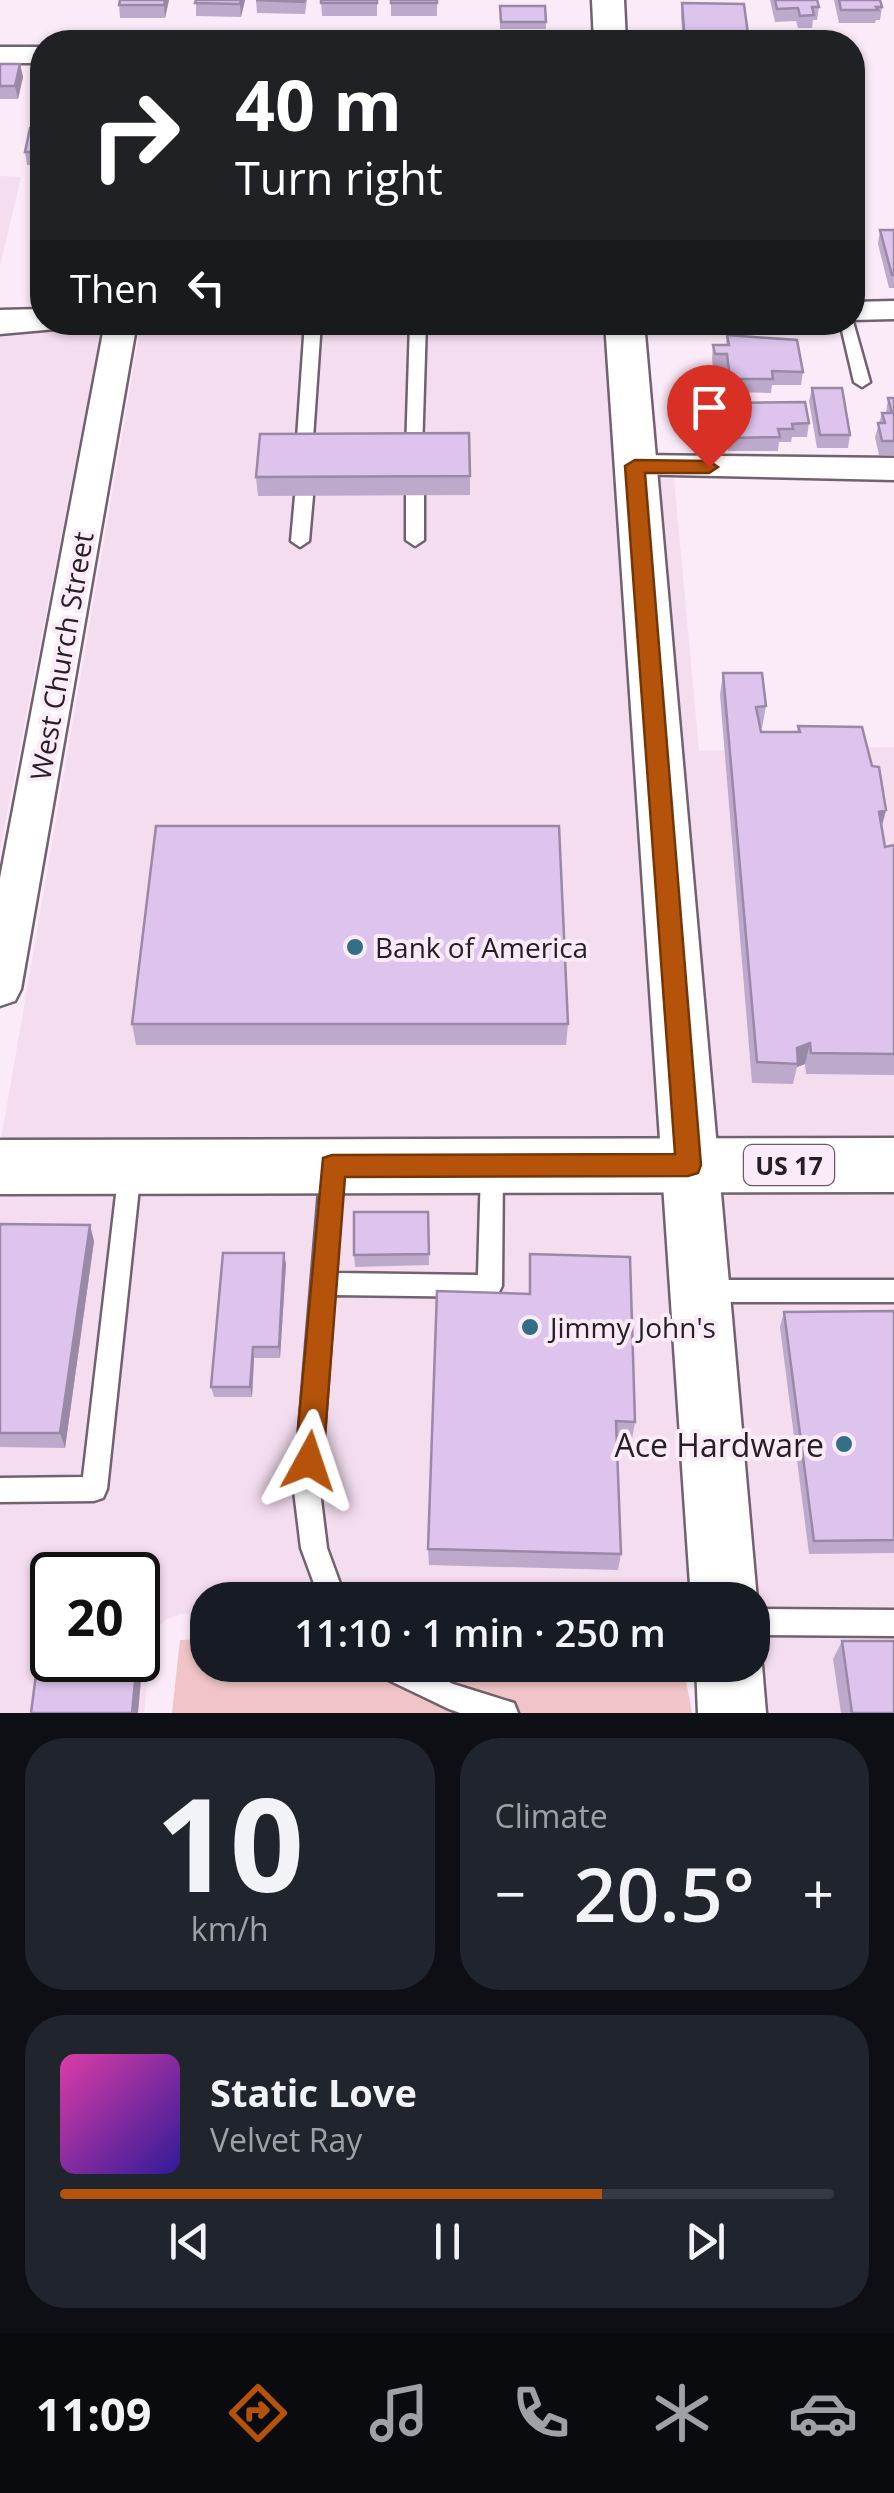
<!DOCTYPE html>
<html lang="en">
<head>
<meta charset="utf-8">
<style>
	body { margin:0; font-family:"Open Sans",sans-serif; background:#20242c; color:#f1f3f6; height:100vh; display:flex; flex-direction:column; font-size:38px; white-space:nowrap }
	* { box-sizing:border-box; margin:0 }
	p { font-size:32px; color:#9ea1a6 }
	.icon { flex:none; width:55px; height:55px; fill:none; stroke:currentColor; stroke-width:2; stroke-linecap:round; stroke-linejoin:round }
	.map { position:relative; height:1713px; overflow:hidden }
	.details { display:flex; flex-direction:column; gap:25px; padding:25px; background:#0d0f14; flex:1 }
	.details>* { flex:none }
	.guide { position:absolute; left:30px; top:30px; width:835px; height:305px; border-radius:40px; box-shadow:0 2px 8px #0004; background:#202124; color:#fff; overflow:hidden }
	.speed { position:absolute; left:30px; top:1552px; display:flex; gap:20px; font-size:50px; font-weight:700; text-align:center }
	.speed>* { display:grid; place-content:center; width:130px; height:130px; border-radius:50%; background:#171b24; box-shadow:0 2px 8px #0004; line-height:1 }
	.speed .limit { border:5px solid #111; border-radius:15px; background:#fff; color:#111 }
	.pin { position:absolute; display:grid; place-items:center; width:85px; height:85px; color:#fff; margin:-102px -42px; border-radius:50% 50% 50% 0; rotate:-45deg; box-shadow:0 0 10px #0007 }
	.pin .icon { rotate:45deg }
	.me { position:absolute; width:110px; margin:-55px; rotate:5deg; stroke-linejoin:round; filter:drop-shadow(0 0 8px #0008) }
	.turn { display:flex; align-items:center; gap:35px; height:210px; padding:0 40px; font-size:45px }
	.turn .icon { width:130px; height:130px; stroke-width:2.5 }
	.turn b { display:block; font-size:70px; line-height:85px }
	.then { display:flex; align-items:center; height:95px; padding:0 40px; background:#0003; gap:20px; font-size:38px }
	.big { font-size:75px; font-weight:600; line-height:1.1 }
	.details .tile { flex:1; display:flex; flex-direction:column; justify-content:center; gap:15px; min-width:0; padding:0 35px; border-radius:40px; background:#20242c }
	.details .dial { align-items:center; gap:0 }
	.dial b { font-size:130px; line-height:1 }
	.song { display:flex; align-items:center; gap:30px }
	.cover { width:120px; height:120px; border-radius:15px; background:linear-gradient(135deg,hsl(320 70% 55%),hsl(250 70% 35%)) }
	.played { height:10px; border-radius:5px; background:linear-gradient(90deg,#b45309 70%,#363941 70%) }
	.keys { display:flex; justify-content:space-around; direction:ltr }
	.heat { display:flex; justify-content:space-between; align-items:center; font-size:55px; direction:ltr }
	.details .tiles { flex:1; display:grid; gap:25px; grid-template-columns:1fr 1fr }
	.tile:last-child { grid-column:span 2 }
	.trip { position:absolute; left:190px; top:1582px; width:580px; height:100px; border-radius:40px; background:#171b24; box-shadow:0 2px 8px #0004; font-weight:600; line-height:100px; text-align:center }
	.tabs { display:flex; height:160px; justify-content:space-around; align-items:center; background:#090b0e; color:#9ea1a6 }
	.tabs .icon { width:70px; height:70px }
	.tabs .selected { color:#b45309 }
	.tabs b { font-size:45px; color:#f1f3f6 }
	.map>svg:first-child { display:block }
</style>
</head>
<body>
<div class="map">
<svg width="894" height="1713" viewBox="0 0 894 1713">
	<rect width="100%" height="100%" fill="#fbeaf7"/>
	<path fill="#f4ddef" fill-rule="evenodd" d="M0,176L21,177L0,266Z
		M604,323L659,1144L0,1146L140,330Z
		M101,331L0,850V333Z
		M657,479H674L699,751L894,747V1143L715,1144Z
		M894,1186V1713H766L719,1187Z
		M663,1187L690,1600H208L207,1614H180L165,1620L153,1632L144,1713H0V1189ZM52,1575H138V1660H52Z"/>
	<path fill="#f1c5c7" d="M207,1639L208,1665H683L692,1713H172L180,1640Z"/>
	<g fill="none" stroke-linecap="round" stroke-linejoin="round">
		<g stroke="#70626e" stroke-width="5">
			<path id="service" d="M852,318L870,382L862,387L854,382L840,322H852Z
				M305,322H321L312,453L304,458L296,453Z
				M410,322H426L422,452L414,457L406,452Z
				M415,489L424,495V540L415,546L406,540V495Z
				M304,490L313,496L309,541L300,547L291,541L295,496Z
				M332,1158L340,1161L343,1168L336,1273L478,1275L481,1168L484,1161L492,1158L500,1161L503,1168L502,1286L498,1294L490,1297L334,1295L320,1491L327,1548L346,1600H320L301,1548L294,1491L321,1168L324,1161Z
				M130,1159L138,1162L141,1169L107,1489L103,1498L94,1501L0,1502V1478L83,1477L119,1169L122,1162Z
				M702,1280H894V1302H702L694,1299L690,1291L694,1283Z
				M752,1609L894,1610V1636L752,1635Z
				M372,1665H414L453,1684L514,1703L518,1713H460L449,1709L376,1674Z"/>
		</g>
		<g stroke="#70626e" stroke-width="5">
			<path id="minor" d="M0,47H42V63H0Z
				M894,301V319L852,320V302Z
				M105,322H137L21,989L15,1001L0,1006V878Z
				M635,455L894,458V480L623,474L618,466L623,458Z"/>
		</g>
		<g stroke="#70626e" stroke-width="5">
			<path id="tertiary" d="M592,0H624L626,42H594Z
				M42,309V322H60L56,329L0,334V310Z
				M605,322H644L757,1600L752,1610V1600H691Z
				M753,1641L762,1665L766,1713H698L696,1665H752Z"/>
		</g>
		<g stroke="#70626e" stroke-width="5">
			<path id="primary" d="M894,1138V1192L0,1194V1140Z"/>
		</g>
		<use href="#service" fill="#fff" fill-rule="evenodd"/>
		<use href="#minor" fill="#fff" fill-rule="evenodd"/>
		<use href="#tertiary" fill="#fff" fill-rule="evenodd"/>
		<use href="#primary" fill="#fff" fill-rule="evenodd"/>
	</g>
	<path fill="#bda9cc" d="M169,0L165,18H120L119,5Z
		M196,0H245L241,17L196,16Z
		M256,0H307L305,14L257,13Z
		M321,0H377V16H322Z
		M391,0H437V16H391Z
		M770,0H817L819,7L817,20H813L812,28H798L796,21L775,22Z
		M834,0H880L882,7L880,20H876L875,23H839Z
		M682,3L749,42H683L681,16Z
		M500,6H545L546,29H500Z
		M0,64H20L23,77L18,99H0Z
		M42,128V165H27L25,152Z
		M880,230H894V288H889L878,244Z
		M727,335L803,372L801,385H772L771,393L728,392L725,368H713L712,359L713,345H726Z
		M812,388L850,435L848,448H817L809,401Z
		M888,398H894V455H879L875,437L882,413H886Z
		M724,403L809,423L807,437H792L791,442H779L778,451H728L722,416Z
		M470,476V495L258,496L256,477Z
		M723,673L766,706L762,728H760L761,732H797L798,726L872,766L886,810L882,827L885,847L894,845V1075L806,1074L805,1064L797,1067L793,1084L752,1083L720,695Z
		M132,1024H568L566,1045H136Z
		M428,1212L429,1265L355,1267L354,1255Z
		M0,1224L94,1241L65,1448L0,1447Z
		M530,1254L635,1422L632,1439L617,1438L621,1554L618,1570L429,1565L428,1549L529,1294Z
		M286,1264L280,1358H254L252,1397H214L211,1387Z
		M894,1311V1553L809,1554L780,1327L784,1312Z
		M842,1641L894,1713H841L833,1659Z"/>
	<path fill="#9a89a6" d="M165,0H169L165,18L164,5Z
		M241,0H245L241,17L240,4Z
		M20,64L23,77L18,99L15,86Z
		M886,810L880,832L879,812Z
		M810,1043L805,1064L797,1067V1048Z
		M90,1225L94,1241L65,1448L60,1433Z
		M284,1253L286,1264L280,1358L279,1347Z
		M253,1347L254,1358L252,1397L250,1387Z
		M146,1559L151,1572L138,1713H132Z"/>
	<path fill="#dcc4ed" stroke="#9a89a6" stroke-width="2.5" d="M120,0H165L164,5H119Z
		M196,0H241L240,4L195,3Z
		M256,0H305L304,2Z
		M321,0H377V3H321Z
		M391,0H437V3H391Z
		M775,0H817L819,7H812L814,15L800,16L798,8L777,9Z
		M839,0H880L882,7H876L878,10H841Z
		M682,3L744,4L749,42H685Z
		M500,6H545L546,22H501Z
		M0,64H20L15,86H0Z
		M30,128H42V152H25Z
		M880,230H894V275H892Z
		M727,335L797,340L803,372L772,371L773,379H730L727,354H715L713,345H729Z
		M812,388H842L850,435H820Z
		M888,398H894V441H882L878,423H885L882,413H892Z
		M805,402L809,423L792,424L793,429H778L780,437L730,438L724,403Z
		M469,433L470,476L256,477L260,434Z
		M723,673H762L766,706L756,707L761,732H800L798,726L862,727L872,766L879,767L886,810L879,812L885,847L894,845V1054L811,1053L810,1043L797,1048L798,1064L757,1062Z
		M156,826H559L568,1024H132Z
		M354,1212H428L429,1254L354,1255Z
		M0,1224L90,1225L60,1433H0Z
		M223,1253H284L279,1347H253L250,1387H211Z
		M530,1254L630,1257L635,1422L616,1421L621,1554L428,1549L437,1291L530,1294Z
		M894,1311V1540L814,1541L784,1312Z
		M51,1559H146L138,1653V1575H52V1660H137L132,1713H31Z
		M842,1641H894V1713H852Z"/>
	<path fill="#b45309" stroke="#753606" stroke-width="2.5" d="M635,460L709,461L718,467L709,473H645L701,1165L698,1173L688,1176L345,1177L323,1461L319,1471L309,1475L299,1471L295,1461L323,1158L332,1155L675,1154L625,466Z"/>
	<g fill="#326e85" stroke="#fbeaf7" stroke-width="4">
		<circle cx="355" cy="947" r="10"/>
		<circle cx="530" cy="1327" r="10"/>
		<circle cx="844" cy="1444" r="10"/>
	</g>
	<g text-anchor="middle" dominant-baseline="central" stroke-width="8" stroke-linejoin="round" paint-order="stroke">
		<rect fill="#fbeaf7" stroke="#665d64" stroke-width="2.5" x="744" y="1145" width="90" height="40" rx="8"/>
		<g font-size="25" font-weight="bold" fill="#262025">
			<text x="789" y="1165">US 17</text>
		</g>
		<g font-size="28" fill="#262025" stroke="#fbeaf7">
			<text transform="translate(61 656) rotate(-80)">West Church Street</text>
		</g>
		<g font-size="28" fill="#262025" stroke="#fbeaf7" text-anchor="start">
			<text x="375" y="947">Bank of America</text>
			<text x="550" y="1327">Jimmy John's</text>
		</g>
		<g font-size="32" fill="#262025" stroke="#fbeaf7" text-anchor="end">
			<text x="824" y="1444">Ace Hardware</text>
		</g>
	</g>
</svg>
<div class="speed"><div class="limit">20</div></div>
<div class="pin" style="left:709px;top:467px;background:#d93025"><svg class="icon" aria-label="arrive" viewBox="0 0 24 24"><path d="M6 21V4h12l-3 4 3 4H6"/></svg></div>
<svg class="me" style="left:309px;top:1461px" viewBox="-20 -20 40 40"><path d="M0-17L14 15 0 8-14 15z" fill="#b45309" stroke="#fff" stroke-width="4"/></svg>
<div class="trip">11:10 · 1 min · 250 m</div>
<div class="guide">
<div class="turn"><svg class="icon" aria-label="right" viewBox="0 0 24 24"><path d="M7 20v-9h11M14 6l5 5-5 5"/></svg><div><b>40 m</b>Turn right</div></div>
<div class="then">Then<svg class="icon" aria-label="left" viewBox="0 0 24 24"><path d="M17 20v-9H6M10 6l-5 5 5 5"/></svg></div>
</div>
</div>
<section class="details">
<div class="tiles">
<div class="tile dial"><b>10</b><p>km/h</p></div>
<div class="tile"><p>Climate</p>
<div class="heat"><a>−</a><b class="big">20.5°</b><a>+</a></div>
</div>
<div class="tile">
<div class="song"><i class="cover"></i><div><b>Static Love</b><p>Velvet Ray</p></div></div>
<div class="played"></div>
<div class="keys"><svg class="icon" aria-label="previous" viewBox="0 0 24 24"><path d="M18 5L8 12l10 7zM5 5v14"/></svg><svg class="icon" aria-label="pause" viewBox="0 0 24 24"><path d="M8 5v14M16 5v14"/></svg><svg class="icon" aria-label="next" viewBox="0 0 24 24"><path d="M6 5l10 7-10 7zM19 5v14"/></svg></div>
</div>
</div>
</section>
<nav class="tabs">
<b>11:09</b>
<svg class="icon selected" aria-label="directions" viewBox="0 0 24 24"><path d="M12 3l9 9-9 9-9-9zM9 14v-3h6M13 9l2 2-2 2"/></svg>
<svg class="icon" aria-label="music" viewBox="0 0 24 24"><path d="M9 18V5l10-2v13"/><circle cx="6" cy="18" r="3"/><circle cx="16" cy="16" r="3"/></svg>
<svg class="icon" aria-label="phone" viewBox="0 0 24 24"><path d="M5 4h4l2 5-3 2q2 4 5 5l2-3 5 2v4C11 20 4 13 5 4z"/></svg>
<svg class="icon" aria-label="climate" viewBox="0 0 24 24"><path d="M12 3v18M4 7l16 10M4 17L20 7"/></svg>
<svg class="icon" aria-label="car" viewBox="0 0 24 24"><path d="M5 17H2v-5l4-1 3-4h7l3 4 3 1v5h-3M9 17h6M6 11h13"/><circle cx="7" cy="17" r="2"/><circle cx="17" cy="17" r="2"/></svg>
</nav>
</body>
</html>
